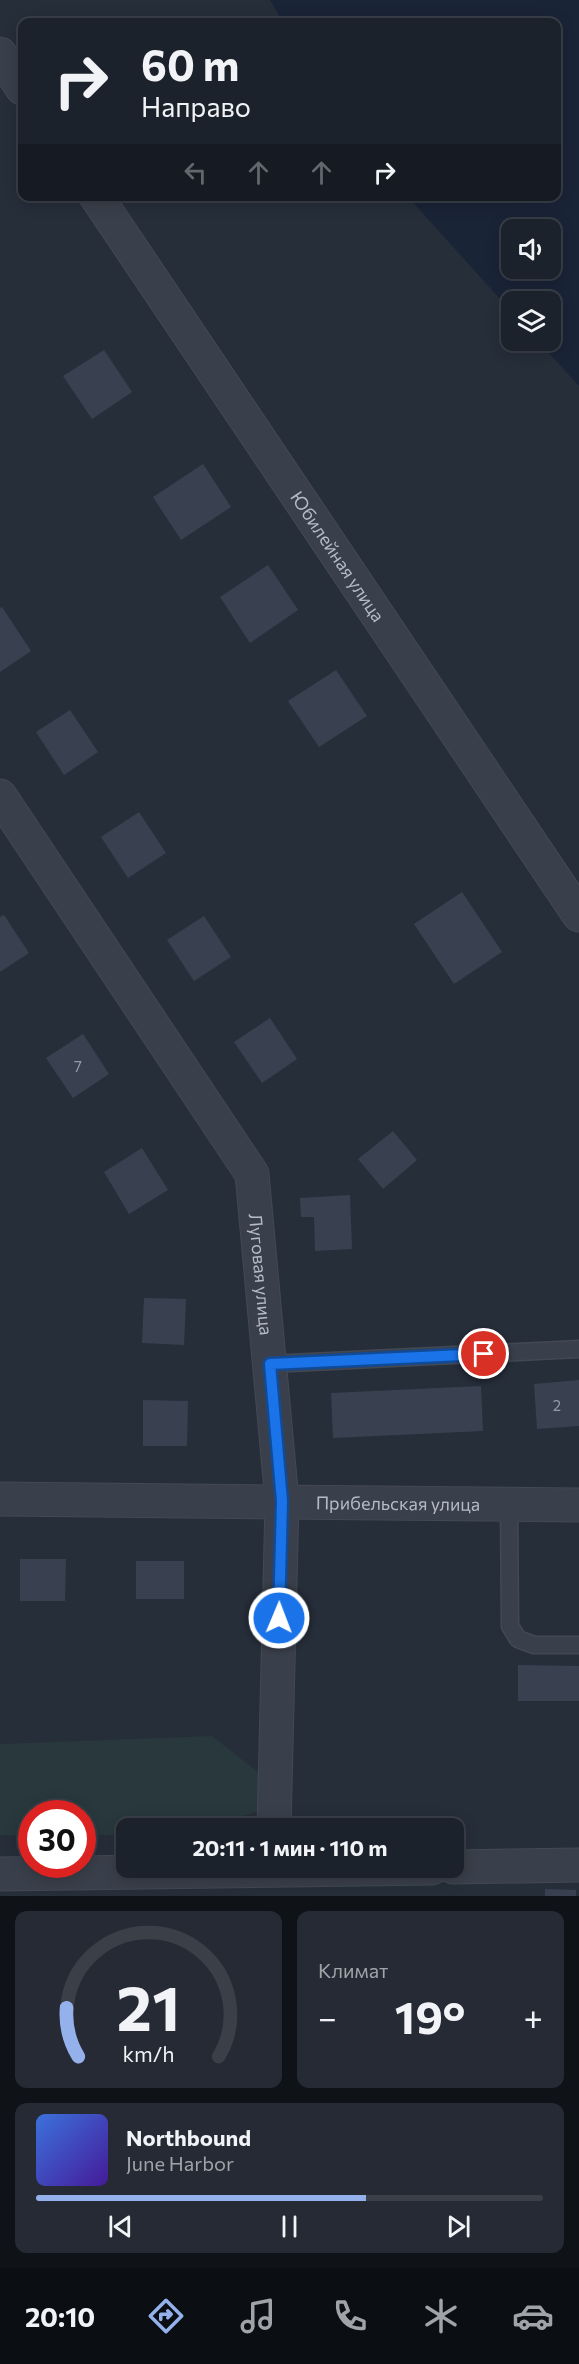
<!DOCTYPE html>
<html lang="ru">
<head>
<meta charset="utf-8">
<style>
	body { margin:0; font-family:Commissioner,sans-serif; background:#252a34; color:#f1f3f6; height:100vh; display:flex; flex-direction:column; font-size:22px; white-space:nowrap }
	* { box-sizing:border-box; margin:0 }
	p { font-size:20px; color:#a0a4a9 }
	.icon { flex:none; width:33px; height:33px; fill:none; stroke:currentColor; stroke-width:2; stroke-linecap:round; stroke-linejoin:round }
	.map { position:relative; height:1896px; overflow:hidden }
	.details { display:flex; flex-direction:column; gap:15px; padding:15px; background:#0f1318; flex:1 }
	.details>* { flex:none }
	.banner { position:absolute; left:18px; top:18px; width:543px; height:183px; border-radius:12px; box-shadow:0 3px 15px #0003,0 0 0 2px #3a3f48; background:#1c222c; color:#f1f3f6; overflow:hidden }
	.buttons { position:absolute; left:501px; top:219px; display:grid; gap:12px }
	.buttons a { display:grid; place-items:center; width:60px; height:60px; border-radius:12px; background:#1c222c; box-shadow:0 3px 15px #0003,0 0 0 2px #3a3f48; font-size:30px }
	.speed { position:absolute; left:18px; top:1800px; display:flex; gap:12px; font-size:30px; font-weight:700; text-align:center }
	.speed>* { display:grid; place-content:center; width:78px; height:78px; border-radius:50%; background:#1c222c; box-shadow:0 3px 15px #0003,0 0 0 2px #3a3f48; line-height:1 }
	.speed .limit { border:9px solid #d22; background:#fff; color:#111 }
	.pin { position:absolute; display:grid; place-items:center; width:51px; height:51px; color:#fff; margin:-26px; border:3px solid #fff; border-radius:50%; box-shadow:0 2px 6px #0007 }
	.me { position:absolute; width:66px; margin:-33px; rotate:1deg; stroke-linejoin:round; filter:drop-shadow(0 0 4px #0008) }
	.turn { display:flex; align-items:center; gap:21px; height:126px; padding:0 24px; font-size:27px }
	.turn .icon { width:78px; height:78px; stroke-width:2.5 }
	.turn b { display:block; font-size:42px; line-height:51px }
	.lanes { display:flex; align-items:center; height:57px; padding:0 24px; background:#0003; justify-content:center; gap:30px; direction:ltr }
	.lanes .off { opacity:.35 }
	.big { font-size:45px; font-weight:700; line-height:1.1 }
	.details .card { flex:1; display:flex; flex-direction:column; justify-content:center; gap:9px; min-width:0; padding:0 21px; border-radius:12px; background:#252a34 }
	.details .dial { align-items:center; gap:0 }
	.dial svg { height:156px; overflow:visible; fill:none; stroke:#3a3f48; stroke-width:7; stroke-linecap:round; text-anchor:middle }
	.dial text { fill:#f1f3f6; stroke:none }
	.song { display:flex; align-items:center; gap:18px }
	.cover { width:72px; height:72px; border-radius:9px; background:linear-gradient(135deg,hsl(220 70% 55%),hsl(260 70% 35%)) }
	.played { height:6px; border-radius:3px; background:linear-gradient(90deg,#95b1ec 65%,#3a3f48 65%) }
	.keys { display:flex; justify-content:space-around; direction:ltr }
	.heat { display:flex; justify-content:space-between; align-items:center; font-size:33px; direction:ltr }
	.details .tiles { flex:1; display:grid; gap:15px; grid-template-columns:1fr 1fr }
	.card:last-child { grid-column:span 2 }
	.trip { position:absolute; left:116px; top:1818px; width:348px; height:60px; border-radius:12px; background:#1c222c; box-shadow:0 3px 15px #0003,0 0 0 2px #3a3f48; font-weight:700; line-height:60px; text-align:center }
	.dock { display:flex; height:96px; justify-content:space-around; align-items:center; background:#0b0e12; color:#a0a4a9 }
	.dock .icon { width:42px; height:42px }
	.dock .current { color:#95b1ec }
	.dock b { font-size:27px; color:#f1f3f6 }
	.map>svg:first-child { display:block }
</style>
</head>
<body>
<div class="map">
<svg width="579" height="1896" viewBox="0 0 579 1896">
	<rect width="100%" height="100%" fill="#262e3a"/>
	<path fill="#28383c" d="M212,1736L276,1786L264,1809L209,1828H126V1835H83L82,1814H32L31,1835H0V1744Z"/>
	<path fill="#1a2437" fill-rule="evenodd" d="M270,0H579V386L538,341L550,340V302H512L511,311L408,197L556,196V22H283ZM512,230H550V268H512Z"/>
	<path fill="#394150" d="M104,350L132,392L92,419L63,376Z
		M203,464L231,507L181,540L153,497Z
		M268,565L298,610L250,643L220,597Z
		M2,607L31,651L0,672V608Z
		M336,670L367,716L319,747L288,701Z
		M70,710L98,752L64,775L36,732Z
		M139,812L166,853L128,878L101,837Z
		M462,892L502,952L454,984L414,924Z
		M4,915L29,953L0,972V917Z
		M204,916L231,957L194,981L167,940Z
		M270,1018L297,1059L262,1083L234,1042Z
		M83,1034L109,1074L73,1098L46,1058Z
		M393,1131L417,1160L383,1189L358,1159Z
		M142,1148L168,1190L129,1214L104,1172Z
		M350,1195L352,1249L315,1251L314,1217H301L300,1198Z
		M144,1298L186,1299L184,1345L142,1343Z
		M579,1380V1426L537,1429L534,1384Z
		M481,1386L483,1431L333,1438L331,1393Z
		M143,1400L188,1401L187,1446H143Z
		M20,1559H66L65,1601H20Z
		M136,1561H184V1599H136Z
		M518,1665L579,1666V1701H518Z
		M545,1889L576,1890V1896H545Z"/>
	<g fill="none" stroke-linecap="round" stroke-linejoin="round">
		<g stroke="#434954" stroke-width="19">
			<path id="lane" d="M270,1364L579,1349
				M509,1504L510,1626L518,1639L534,1645H579"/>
		</g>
		<g stroke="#434954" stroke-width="35">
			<g id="street">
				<path d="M0,54L22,88"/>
				<path id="s1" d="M96,196L579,915"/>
				<path id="s2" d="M0,796L252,1174L282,1501L274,1828"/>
				<path id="s3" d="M0,1499L579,1505"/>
				<path d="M453,1867L579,1865"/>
				<path d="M0,1874L432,1868"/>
			</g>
		</g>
		<use href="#lane" stroke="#3a404b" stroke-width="16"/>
		<use href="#street" stroke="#3a404b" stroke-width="33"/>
	</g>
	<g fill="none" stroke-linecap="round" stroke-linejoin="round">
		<g stroke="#114b97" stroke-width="15">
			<path id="route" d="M279,1618L282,1501L270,1364L484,1354"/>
		</g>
		<use href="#route" stroke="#1a73e8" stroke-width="10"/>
	</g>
	<g text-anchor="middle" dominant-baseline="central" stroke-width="6" stroke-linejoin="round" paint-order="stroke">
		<g font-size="15" fill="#949aa7">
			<text x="78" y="1066">7</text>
			<text x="557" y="1405">2</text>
		</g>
		<g font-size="18" fill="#b5bbc6" stroke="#1f2530">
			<text stroke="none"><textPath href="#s1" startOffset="434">Юбилейная улица</textPath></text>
			<text stroke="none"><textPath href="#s2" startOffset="555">Луговая улица</textPath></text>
			<text stroke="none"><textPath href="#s3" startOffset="398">Прибельская улица</textPath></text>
		</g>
	</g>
</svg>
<div class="buttons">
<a><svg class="icon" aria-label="sound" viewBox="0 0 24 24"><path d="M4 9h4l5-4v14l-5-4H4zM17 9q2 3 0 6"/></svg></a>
<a><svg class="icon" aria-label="layers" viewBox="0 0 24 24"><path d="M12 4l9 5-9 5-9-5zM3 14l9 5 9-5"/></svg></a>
</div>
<div class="speed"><div class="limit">30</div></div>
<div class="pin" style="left:484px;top:1354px;background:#d93025"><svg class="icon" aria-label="arrive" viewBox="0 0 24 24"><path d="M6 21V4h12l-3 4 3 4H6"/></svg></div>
<svg class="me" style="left:279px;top:1618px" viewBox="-20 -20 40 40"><circle r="17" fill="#1a73e8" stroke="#fff" stroke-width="3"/><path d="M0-11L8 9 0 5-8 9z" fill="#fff"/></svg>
<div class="trip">20:11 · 1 мин · 110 m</div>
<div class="banner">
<div class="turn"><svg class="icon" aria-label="right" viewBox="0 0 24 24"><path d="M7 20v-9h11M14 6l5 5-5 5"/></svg><div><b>60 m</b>Направо</div></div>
<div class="lanes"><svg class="icon off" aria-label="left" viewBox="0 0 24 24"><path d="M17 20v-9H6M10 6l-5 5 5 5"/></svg><svg class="icon off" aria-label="ahead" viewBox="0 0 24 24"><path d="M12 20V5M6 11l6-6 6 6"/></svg><svg class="icon off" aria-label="ahead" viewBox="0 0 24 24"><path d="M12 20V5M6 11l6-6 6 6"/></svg><svg class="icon" aria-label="right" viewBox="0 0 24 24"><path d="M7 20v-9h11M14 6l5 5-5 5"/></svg></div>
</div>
</div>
<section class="details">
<div class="tiles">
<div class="card dial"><svg viewBox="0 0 100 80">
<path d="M14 69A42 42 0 1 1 86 69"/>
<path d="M14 69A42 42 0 0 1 8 44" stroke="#95b1ec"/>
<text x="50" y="56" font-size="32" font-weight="700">21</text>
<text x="50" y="72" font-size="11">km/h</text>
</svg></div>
<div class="card"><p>Климат</p>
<div class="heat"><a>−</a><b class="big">19°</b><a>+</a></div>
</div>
<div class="card">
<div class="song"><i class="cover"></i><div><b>Northbound</b><p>June Harbor</p></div></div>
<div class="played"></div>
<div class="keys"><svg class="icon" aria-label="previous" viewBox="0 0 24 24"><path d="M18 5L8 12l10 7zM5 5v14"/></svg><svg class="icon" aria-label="pause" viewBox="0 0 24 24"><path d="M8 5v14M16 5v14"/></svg><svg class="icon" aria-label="next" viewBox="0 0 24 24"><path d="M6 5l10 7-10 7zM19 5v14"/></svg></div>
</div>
</div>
</section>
<nav class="dock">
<b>20:10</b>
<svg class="icon current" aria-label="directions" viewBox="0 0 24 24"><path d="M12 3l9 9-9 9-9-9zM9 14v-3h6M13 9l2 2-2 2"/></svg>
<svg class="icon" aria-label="music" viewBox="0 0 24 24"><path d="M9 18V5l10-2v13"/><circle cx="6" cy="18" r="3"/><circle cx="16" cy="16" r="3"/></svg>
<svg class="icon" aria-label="phone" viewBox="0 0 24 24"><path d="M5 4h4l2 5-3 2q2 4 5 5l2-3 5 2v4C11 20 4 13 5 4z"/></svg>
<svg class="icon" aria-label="climate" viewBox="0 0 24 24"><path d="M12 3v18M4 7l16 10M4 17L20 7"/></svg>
<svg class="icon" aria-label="car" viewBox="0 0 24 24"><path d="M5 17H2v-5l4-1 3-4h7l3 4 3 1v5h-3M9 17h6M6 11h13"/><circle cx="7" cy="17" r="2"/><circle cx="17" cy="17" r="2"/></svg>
</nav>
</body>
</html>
